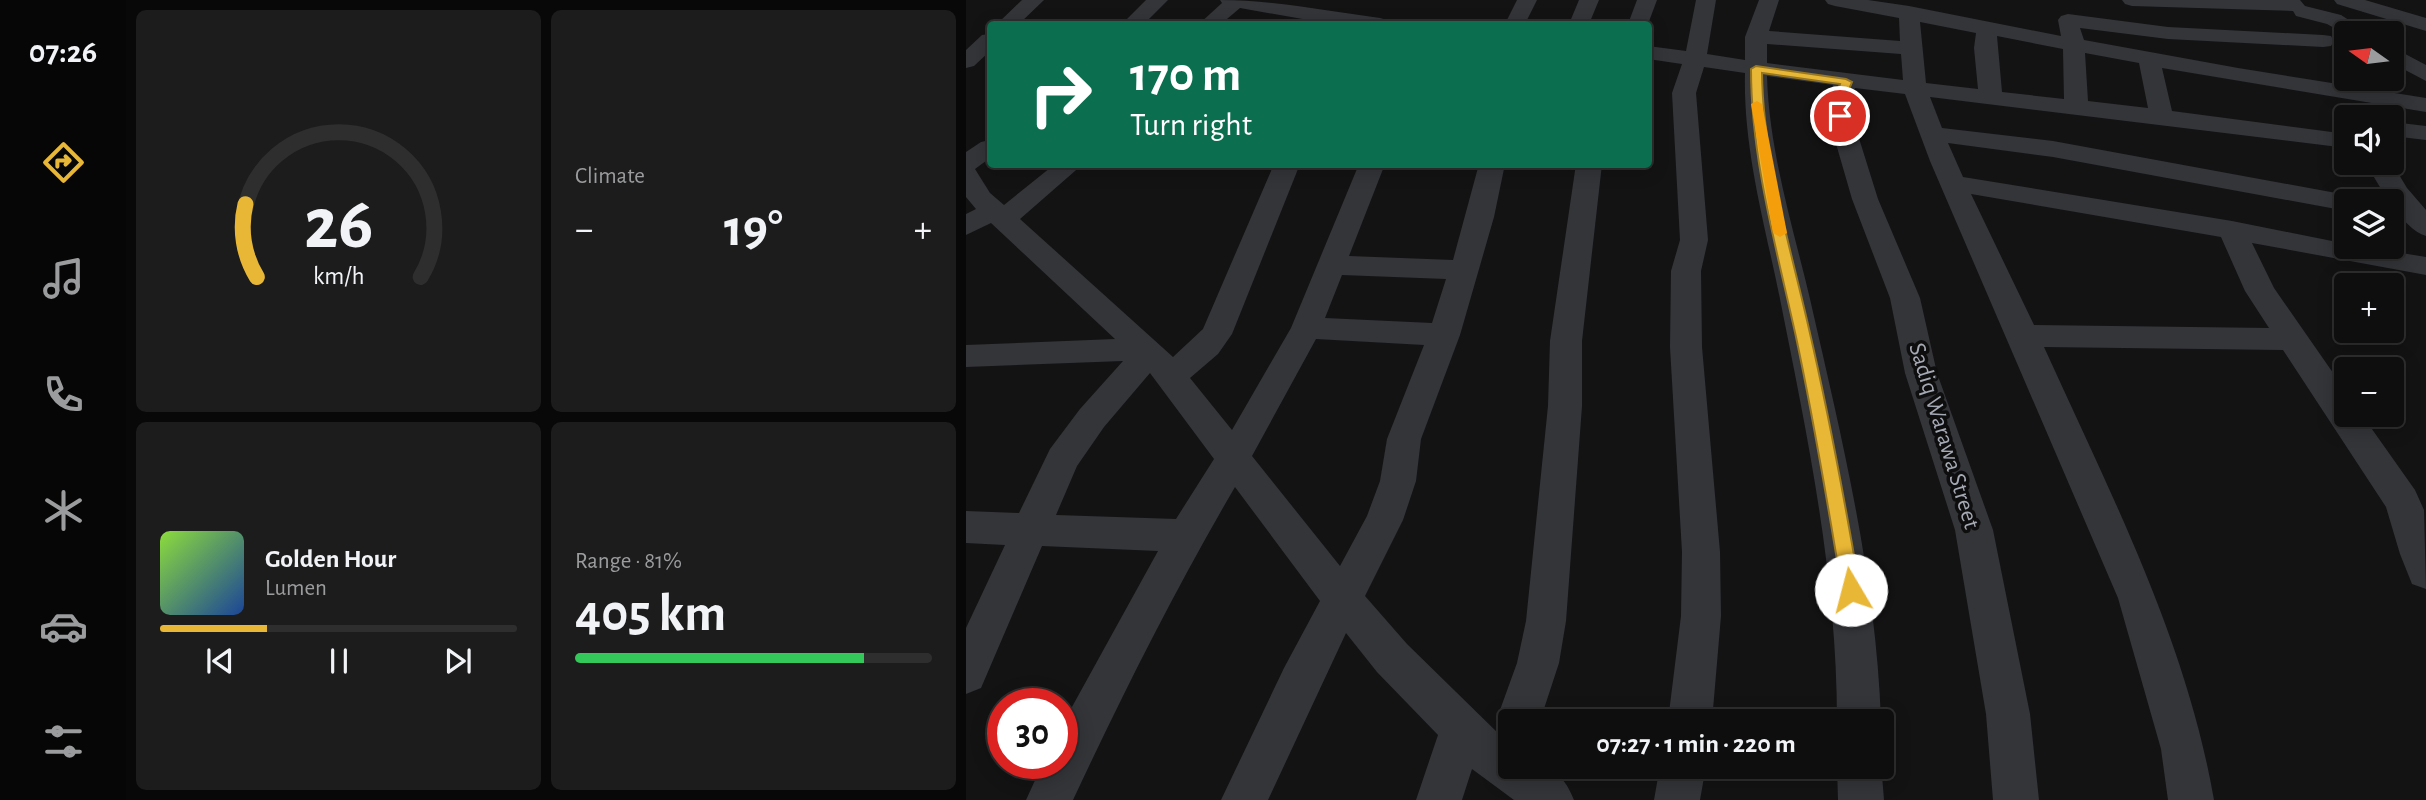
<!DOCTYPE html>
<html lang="en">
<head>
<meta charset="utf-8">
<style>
	body { margin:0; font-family:"Alegreya Sans",sans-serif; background:#1c1c1d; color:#f1f3f6; height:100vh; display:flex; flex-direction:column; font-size:26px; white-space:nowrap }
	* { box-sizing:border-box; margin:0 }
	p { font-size:23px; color:#9b9c9e }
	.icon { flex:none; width:38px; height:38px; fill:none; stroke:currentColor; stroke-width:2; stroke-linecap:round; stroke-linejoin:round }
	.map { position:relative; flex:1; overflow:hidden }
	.side { display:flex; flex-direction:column; gap:10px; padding:10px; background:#080808; width:840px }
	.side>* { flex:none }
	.top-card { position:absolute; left:21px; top:21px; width:665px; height:147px; border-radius:7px; box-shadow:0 4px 18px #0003,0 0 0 2px #2e2e2f; background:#0b6e4f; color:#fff; overflow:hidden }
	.needle { width:46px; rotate:284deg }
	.fabs { position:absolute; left:1368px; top:21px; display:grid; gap:14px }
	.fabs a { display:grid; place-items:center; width:70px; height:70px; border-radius:7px; background:#0e0e0f; box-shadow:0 4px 18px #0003,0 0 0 2px #2e2e2f; font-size:35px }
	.speed { position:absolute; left:21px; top:688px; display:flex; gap:14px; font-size:35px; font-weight:700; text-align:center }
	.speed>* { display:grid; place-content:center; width:91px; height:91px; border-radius:50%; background:#0e0e0f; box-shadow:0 4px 18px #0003,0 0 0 2px #2e2e2f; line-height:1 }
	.speed .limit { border:10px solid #d22; background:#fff; color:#111 }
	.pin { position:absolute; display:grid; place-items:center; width:60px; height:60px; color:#fff; margin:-30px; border:4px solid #fff; border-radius:50%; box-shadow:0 2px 7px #0007 }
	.me { position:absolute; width:77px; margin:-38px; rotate:352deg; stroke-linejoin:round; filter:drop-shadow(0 0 5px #0008) }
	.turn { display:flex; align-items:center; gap:24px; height:147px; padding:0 28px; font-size:32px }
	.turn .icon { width:91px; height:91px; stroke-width:2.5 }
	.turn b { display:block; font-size:49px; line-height:60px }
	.big { font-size:52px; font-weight:600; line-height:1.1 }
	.side .card { flex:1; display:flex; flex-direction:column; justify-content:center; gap:10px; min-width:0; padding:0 24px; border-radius:10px; background:#1c1c1d }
	.side .dial { align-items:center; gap:0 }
	.dial svg { height:182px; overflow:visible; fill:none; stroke:#2e2e2f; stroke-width:7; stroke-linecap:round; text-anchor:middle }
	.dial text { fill:#f1f3f6; stroke:none }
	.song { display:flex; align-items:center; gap:21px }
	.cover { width:84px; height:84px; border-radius:10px; background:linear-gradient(135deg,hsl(90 70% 55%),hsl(220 70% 35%)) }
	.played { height:7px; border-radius:4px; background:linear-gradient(90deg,#e9b736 30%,#2e2e2f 30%) }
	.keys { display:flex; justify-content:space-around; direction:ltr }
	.heat { display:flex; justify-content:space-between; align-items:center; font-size:38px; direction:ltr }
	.charge { height:10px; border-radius:5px; background:linear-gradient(90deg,#34c759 81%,#2e2e2f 0) }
	.side .tiles { flex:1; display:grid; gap:10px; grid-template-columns:repeat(2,1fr) }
	.trip { position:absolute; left:532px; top:709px; width:396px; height:70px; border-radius:7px; background:#0e0e0f; box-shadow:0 4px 18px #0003,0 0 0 2px #2e2e2f; font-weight:600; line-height:70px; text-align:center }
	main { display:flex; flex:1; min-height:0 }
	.dock { display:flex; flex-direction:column; width:126px; justify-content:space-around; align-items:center; background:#060606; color:#9b9c9e }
	.dock .icon { width:49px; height:49px }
	.dock .current { color:#e9b736 }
	.dock b { font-size:32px; color:#f1f3f6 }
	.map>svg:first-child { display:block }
</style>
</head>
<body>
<main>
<nav class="dock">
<b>07:26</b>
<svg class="icon current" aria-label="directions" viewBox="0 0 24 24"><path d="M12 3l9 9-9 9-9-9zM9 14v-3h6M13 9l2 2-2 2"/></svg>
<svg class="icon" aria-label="music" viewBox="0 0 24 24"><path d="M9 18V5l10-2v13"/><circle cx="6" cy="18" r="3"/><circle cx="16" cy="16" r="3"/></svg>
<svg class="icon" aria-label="phone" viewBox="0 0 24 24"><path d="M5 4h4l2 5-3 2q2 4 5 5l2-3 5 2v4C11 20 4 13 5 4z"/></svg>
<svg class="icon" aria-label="climate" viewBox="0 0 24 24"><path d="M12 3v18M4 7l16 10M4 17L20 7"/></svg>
<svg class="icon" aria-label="car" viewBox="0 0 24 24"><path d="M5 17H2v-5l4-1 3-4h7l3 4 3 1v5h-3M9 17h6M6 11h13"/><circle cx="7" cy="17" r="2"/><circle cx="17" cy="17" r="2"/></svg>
<svg class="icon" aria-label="filters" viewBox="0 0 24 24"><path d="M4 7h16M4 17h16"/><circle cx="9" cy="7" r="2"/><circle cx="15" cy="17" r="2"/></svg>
</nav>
<section class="side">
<div class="tiles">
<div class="card dial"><svg viewBox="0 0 100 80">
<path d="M14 69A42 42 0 1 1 86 69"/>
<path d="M14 69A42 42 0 0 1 9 37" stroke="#e9b736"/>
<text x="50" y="56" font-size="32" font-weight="700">26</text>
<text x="50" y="72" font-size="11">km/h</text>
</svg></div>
<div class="card"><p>Climate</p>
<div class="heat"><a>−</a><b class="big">19°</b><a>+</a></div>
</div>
<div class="card">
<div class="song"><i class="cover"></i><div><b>Golden Hour</b><p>Lumen</p></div></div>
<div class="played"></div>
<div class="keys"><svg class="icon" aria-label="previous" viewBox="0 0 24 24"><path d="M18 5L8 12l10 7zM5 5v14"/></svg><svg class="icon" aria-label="pause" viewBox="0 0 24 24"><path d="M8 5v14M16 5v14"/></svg><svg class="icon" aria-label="next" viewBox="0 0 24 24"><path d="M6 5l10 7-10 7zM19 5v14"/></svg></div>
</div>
<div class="card"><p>Range · 81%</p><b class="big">405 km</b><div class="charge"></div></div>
</div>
</section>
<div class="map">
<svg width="1460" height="800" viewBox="0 0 1460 800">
	<rect width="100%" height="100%" fill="#131314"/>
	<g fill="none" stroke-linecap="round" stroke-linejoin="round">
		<path fill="#343539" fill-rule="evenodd" d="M56,0H78L53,24H31Z
			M180,0H202L178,24H156Z
			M254,0C308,0 360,11 414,18L421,20L424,24H365L274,8L255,24H233L256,3Z
			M551,0H571L559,24H539Z
			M613,0H633L623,24H603Z
			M671,0H691L682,24H662Z
			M730,0H750L741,54L779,60V37L793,0H813L803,31L934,41L933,18L869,6L862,4L859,0H902L943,6L1095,36L1092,20L1095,16L1102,14L1202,27L1357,35L1365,36L1368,41L1365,46L1357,47L1202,39L1114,28L1118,40L1272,68L1460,98V112L1196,68L1206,111L1381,134V148L964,97L976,128L1087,141L1381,195L1390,197L1393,201H1381V211L1087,157L982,143L997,177L1266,221L1381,244V247H1399L1460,257V275L1286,243L1308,288L1381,393V415H1396L1449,490L1458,510L1460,589L1446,584L1434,554L1420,507L1317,350L1078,347C1145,495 1220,639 1248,800H1202L1195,749L1152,598L964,161L939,94L889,88L886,97V116L912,199L954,298L971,373L1027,530L1064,714L1073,800H1027L1020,714L989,530L939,373L924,298L886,199L862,116V97L867,85L801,76C803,151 827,227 844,299C876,439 910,577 915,721H871C871,577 842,439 814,299C799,225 777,149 779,73L738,67L730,93L742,240L735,271L736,347L754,552L755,616L746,721H702L715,616L716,552L704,347L705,271L714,240L706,93L716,64L682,59V46L720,51ZM954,22L1010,33L1008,48L1012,89L960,83ZM1031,36L1097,49L1098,99L1036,92ZM801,44L935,54L937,80L801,63ZM1119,53L1173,63L1182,108L1122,101ZM1005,194L1255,237L1279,291L1303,328L1068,325Z
			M1156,0H1334L1339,6L1375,15L1403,33L1381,35L1361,24L1330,16L1327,11L1166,6L1159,4Z
			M1368,0H1399L1460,18V31L1371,4Z
			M24,34V51L8,66L0,68V50L16,35Z
			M1426,47L1460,65V81L1426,63Z
			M1426,122L1460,126V140L1426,136Z
			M24,140V158L9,169L24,193L38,205L89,164H117L54,219L207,357L237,329L308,164H334L266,334L252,354L224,378L266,430L325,328L393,164H419L383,256L487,260L513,164H539L528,217L494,335L455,439L450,481L437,520L399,596L441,644L535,736L544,742V766C578,766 594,765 608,800H548L506,769L496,800H450L472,735L411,672L380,633L302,800H255L318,668L354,601L269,487C210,588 157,693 107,800H60L77,763H96V725L192,551L76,546L15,688L0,694V628L39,545L0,543V511L53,513L84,449L114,409L157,361L0,367V345L149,339L25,223L0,235V214L10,209L0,197V152L15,142ZM376,275L480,279L466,323L359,318ZM350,339L458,345L421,439L414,481L401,516L374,566L286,456ZM184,373L248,459L210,519L90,515L111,466L138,427Z
			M1400,163H1426L1441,188L1460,210V236C1436,229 1412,184 1400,163Z
			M610,164H636L616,341V406L600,621L593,663L574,721H544V740L537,736L530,721L551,663L560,621L582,406L584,341Z
			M915,763L918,800H872L871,766H915Z
			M694,766H740L734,800H688Z"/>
	</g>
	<path fill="#e9b736" stroke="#977723" stroke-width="2" d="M790,66L880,79L886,82L880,97L879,116L874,119L868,116L869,97L874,84L796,73C797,159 824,245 843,329C863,415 879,502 894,590L892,596L885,598L878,596L876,590C862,505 848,421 830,337C811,250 785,160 785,69Z"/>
	<path fill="#f59e0b" d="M791,101L796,104L821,233L814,237L807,233L785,104Z"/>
	<g text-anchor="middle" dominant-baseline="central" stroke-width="7" stroke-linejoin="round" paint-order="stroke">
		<g font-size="24" fill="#a5a9b4" stroke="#0e0e0f">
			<text transform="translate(978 436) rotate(73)">Sadiq Warawa Street</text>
		</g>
	</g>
</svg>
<div class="fabs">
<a><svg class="needle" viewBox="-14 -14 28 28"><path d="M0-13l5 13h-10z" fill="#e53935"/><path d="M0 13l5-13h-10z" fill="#9b9c9e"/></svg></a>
<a><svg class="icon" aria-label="sound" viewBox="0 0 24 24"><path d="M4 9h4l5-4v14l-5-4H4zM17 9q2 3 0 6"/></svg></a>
<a><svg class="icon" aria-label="layers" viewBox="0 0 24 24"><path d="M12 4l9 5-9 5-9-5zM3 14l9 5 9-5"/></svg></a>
<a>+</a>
<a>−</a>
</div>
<div class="speed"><div class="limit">30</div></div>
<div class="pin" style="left:874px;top:116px;background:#d93025"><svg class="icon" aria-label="arrive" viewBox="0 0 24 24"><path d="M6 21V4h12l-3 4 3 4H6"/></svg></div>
<svg class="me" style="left:885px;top:590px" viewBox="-20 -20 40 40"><circle r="19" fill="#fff"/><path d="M0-13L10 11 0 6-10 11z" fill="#e9b736"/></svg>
<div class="trip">07:27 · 1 min · 220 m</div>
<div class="top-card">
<div class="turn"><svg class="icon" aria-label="right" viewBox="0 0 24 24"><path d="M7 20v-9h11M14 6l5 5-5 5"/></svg><div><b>170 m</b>Turn right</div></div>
</div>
</div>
</main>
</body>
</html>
